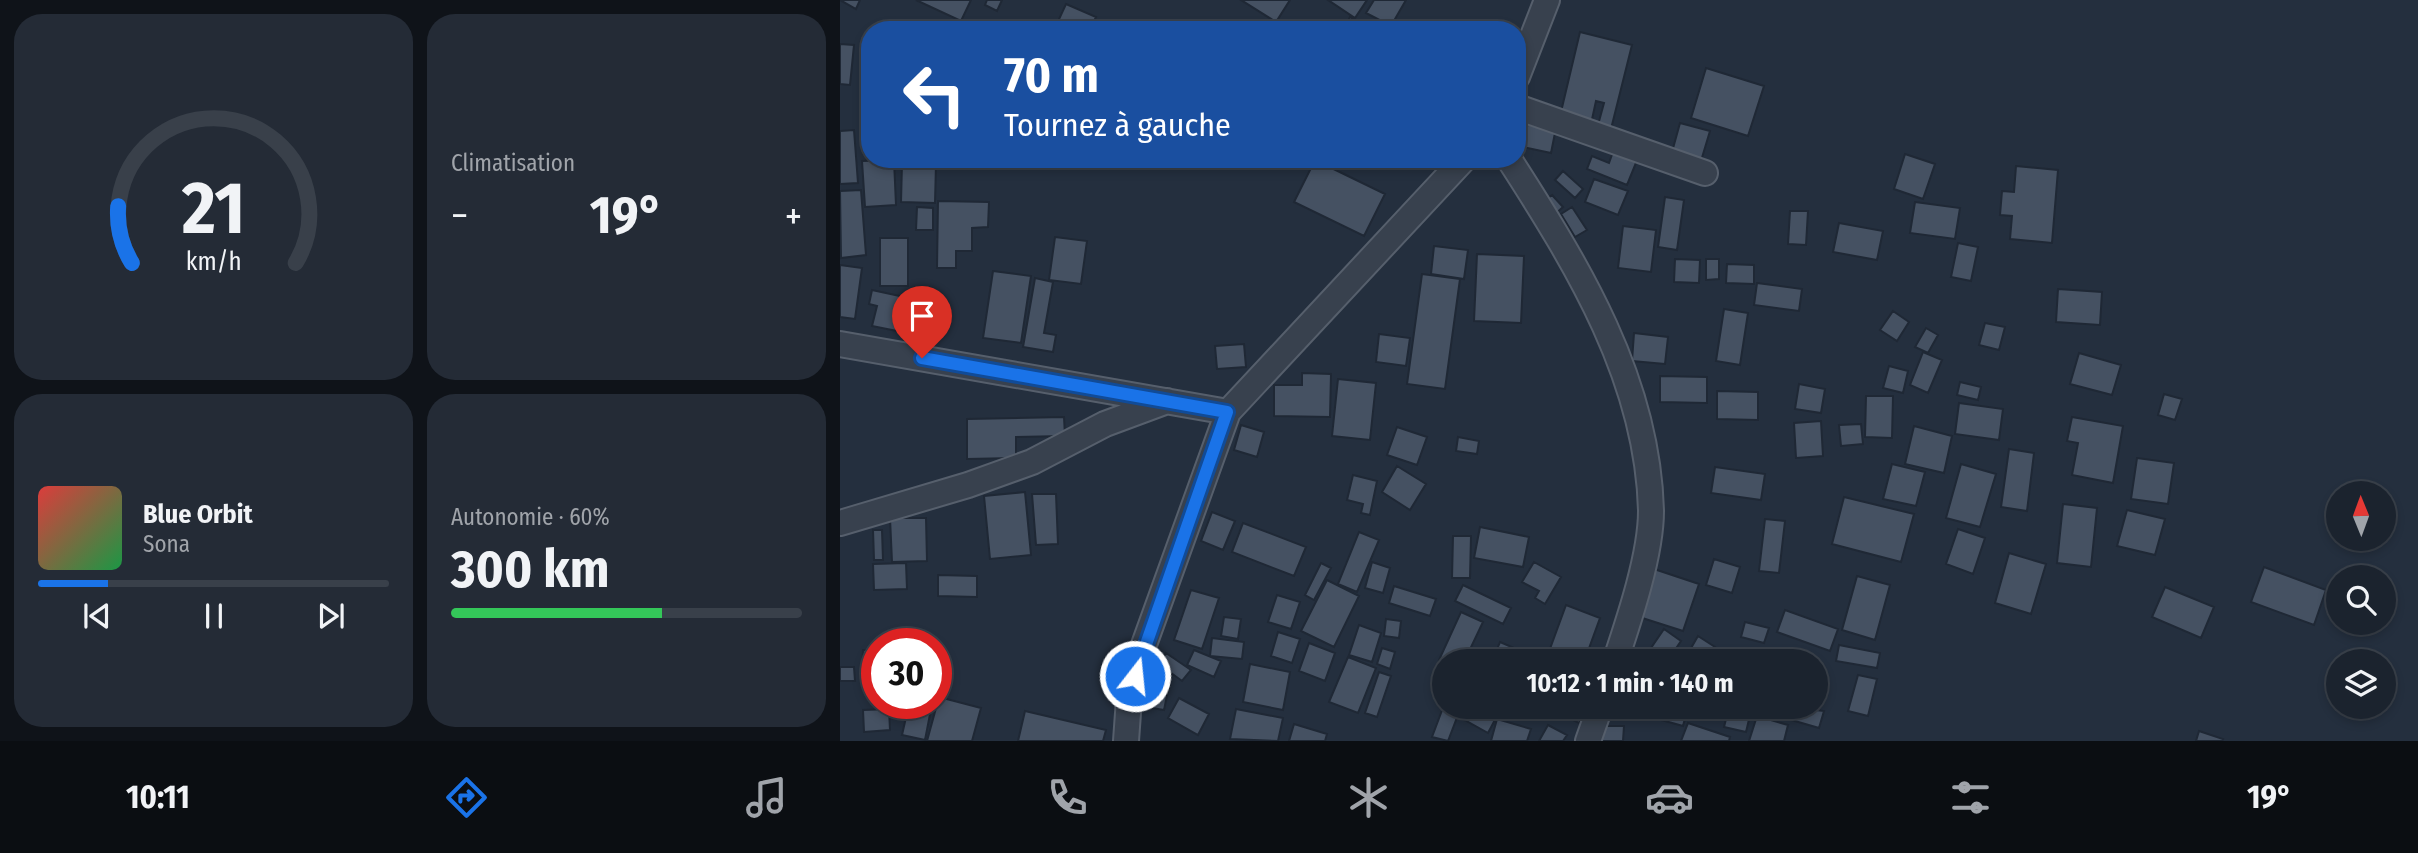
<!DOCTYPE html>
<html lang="fr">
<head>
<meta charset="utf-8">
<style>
	body { margin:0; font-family:"Fira Sans Condensed",sans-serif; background:#242b36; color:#f1f3f6; height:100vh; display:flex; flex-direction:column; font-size:26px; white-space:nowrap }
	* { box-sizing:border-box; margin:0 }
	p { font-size:23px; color:#a0a4aa }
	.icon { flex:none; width:38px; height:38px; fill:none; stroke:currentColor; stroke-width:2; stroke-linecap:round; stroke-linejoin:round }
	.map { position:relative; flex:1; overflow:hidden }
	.details { display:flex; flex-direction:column; gap:14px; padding:14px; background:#0f1319; width:840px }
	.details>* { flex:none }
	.banner { position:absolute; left:21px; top:21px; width:665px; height:147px; border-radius:28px; box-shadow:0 4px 10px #0003,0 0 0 2px #39404a; background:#1a4fa0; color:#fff; overflow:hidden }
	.needle { width:46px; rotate:359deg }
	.controls { position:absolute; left:1486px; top:481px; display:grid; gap:14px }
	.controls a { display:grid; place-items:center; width:70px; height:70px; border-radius:50%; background:#1b232e; box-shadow:0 4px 10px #0003,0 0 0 2px #39404a; font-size:35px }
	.speed { position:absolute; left:21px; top:628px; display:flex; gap:14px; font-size:35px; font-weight:700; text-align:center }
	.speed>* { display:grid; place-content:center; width:91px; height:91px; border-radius:50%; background:#1b232e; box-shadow:0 4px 10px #0003,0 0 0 2px #39404a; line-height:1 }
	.speed .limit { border:10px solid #d22; background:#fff; color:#111 }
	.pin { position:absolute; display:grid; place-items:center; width:60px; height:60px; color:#fff; margin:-72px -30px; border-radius:50% 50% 50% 0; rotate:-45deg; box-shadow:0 0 7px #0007 }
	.pin .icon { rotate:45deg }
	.me { position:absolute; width:77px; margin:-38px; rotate:16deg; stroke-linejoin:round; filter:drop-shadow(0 0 5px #0008) }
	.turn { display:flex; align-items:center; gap:24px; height:147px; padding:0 28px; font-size:32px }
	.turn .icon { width:91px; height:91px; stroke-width:2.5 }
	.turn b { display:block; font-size:49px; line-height:60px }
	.big { font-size:52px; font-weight:700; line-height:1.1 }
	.details .widget { flex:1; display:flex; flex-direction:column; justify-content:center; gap:10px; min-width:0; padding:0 24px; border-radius:28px; background:#242b36 }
	.details .dial { align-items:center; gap:0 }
	.dial svg { height:182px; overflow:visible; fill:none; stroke:#39404a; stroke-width:7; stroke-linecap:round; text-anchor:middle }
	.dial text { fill:#f1f3f6; stroke:none }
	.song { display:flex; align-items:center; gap:21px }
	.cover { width:84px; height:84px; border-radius:10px; background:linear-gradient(135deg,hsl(0 70% 55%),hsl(140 70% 35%)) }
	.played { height:7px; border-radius:4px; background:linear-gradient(90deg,#1a73e8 20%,#39404a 20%) }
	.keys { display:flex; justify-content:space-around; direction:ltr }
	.heat { display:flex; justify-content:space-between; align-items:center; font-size:38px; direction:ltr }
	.charge { height:10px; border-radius:5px; background:linear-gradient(90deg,#34c759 60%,#39404a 0) }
	.details .tiles { flex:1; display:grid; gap:14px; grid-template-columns:repeat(2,1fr) }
	.trip { position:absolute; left:592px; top:649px; width:396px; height:70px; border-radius:35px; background:#1b232e; box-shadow:0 4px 10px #0003,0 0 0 2px #39404a; font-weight:700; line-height:70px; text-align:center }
	.tab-bar { display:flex; height:112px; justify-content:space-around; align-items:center; background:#0b0e12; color:#a0a4aa }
	.tab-bar .icon { width:49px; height:49px }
	.tab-bar .current { color:#1a73e8 }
	.tab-bar b { font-size:32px; color:#f1f3f6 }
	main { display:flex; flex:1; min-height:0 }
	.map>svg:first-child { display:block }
</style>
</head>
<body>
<main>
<section class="details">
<div class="tiles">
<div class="widget dial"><svg viewBox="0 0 100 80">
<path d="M14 69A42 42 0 1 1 86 69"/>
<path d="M14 69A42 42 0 0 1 8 44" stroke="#1a73e8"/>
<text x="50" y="56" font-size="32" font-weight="700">21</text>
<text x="50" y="72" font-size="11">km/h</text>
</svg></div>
<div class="widget"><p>Climatisation</p>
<div class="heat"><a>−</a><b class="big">19°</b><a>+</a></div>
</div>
<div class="widget">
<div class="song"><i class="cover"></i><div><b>Blue Orbit</b><p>Sona</p></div></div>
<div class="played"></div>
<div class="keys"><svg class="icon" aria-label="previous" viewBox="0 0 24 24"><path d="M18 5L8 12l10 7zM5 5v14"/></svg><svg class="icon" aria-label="pause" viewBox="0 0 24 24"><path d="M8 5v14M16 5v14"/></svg><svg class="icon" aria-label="next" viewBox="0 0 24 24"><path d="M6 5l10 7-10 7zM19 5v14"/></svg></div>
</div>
<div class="widget"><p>Autonomie · 60%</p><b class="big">300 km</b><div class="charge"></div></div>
</div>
</section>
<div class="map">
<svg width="1578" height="741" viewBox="0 0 1578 741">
	<rect width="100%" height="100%" fill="#242f3e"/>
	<path fill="#455162" stroke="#1f2835" stroke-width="2" d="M0,0H20L16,9Z
		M76,0H131L121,21Z
		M147,0H162L157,11L145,5Z
		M401,0H450L436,22Z
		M488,0H527L515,18Z
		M534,0H566L551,26L526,13Z
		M226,4L256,17L250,30H214Z
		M510,17L523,24L520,30H504Z
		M620,21L637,30H615Z
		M740,32L792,45L771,129L758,125L764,103L756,101L751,124L720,116Z
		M0,44L14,45L10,85L0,84Z
		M866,68L924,86L908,136L851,118Z
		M688,122L716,128L711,153L683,147Z
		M840,123L870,131L861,161L832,152Z
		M14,130L18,183L0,184V131Z
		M774,149L798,158L787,185L747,169L752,156L769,163Z
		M1065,154L1095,164L1083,199L1054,189Z
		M54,160L56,205L25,207L22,161Z
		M475,160L545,194L524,236L454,202Z
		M62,163L96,164L95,203L61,202Z
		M1176,166L1218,170L1212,243L1170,239L1172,216L1160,215L1162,191L1174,192Z
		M723,171L743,189L735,198L715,180Z
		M754,179L788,191L778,215L745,202Z
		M21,190L26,255L1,258L0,191Z
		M712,195L723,207L712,217L701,203Z
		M825,197L844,200L837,250L818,247Z
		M98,201L149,202L148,227L132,228V251H116V268H97Z
		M1075,202L1120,208L1115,239L1070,233Z
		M77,207L93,208V230H76Z
		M732,207L747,230L735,237L721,214Z
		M950,211H968L966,245L948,244Z
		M999,223L1043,231L1037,260L993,252Z
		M783,226L816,230L811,272L778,268Z
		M215,237L247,241L241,284L209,280Z
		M40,238H68V286H40Z
		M1118,243L1138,247L1131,281L1111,277Z
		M594,246L628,250L624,279L591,274Z
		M637,254L684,256L681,323L634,321Z
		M835,259L860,260L859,283L834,282Z
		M866,259H879V279L866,280Z
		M887,264L914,265V284L886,283Z
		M0,265L22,268L15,319L0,317Z
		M153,271L191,276L181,343L143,338Z
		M582,274L620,279L605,389L567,384Z
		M195,278L213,282L204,333L216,335L213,352L183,347Z
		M917,283L962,289L959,311L914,305Z
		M1218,289L1262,292L1260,325L1216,322Z
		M32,290L69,298L62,332L32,326L37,306L29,304Z
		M884,309L908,313L900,365L876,361Z
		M1053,311L1069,322L1057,341L1040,330Z
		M1145,323L1165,327L1159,350L1139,345Z
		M1086,328L1098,335L1088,353L1075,347Z
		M794,333L828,337L825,364L792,361Z
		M539,334L570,338L566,366L536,362Z
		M404,344L406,367L377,369L375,346Z
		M1083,352L1102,360L1088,393L1070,385Z
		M1239,353L1281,365L1272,395L1230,384Z
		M1049,366L1068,371L1063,393L1043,388Z
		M462,373L491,374L490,417L434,416V385H462Z
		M820,376L867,377V403L820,402Z
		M498,379L536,383L530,440L492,436Z
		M1120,382L1141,387L1138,400L1117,395Z
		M959,384L985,389L981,413L955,409Z
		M877,391L918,392V420L877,419Z
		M1324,394L1342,399L1335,420L1318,415Z
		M1026,396H1053L1052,438L1025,437Z
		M1119,403L1163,409L1159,440L1115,434Z
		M224,417L225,436L176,437V458L127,459V419Z
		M1232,417L1283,426L1273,483L1232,475L1238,443L1227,441Z
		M981,421L983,456L956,458L954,423Z
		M1021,424L1023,444L1001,446L999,425Z
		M401,425L424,432L417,457L394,450Z
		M1074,426L1112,436L1104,473L1065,464Z
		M557,427L587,437L577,465L547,455Z
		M618,437L639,441L637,454L616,451Z
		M1169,449L1194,453L1187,511L1161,507Z
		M1297,458L1334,463L1328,504L1291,499Z
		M1052,464L1085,472L1076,506L1043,499Z
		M1121,464L1156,474L1140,527L1106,518Z
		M557,466L586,484L570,510L542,492Z
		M875,467L925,474L921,500L871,493Z
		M513,475L537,481L530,515L521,513L523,504L507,500Z
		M185,492L191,555L150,559L144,496Z
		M192,494H216L218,544L196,545Z
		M1004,497L1074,514L1061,562L992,544Z
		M1223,504L1257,508L1251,567L1217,563Z
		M1287,510L1325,519L1315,555L1277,546Z
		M372,512L395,521L383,550L361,541Z
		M50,518H86L87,561L52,562Z
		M925,519L945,521L939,573L919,571Z
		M403,523L466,547L454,576L392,552Z
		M640,527L689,537L683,567L634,558Z
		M1118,529L1145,538L1133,574L1106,564Z
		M33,530H42L43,560H34Z
		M519,532L539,540L517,592L498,584Z
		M613,536H631L630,578H612Z
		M1169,553L1206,564L1191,614L1155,603Z
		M874,559L900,567L892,593L866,585Z
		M532,562L550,568L543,593L525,588Z
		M694,562L721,577L705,604L695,598L699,591L682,582Z
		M66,563L67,589L34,590L33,564Z
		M481,563L491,568L474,600L465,595Z
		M1424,567L1486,590L1474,625L1411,602Z
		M811,568L859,584L843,631L796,616Z
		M98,575L137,576V597L98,596Z
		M1017,576L1050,585L1035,640L1002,630Z
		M487,580L519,596L494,647L461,631Z
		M623,585L671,608L663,624L615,601Z
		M554,586L596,599L590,616L549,603Z
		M1325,587L1374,607L1361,638L1312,617Z
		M351,590L379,598L362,649L334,640Z
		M437,595L460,602L451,629L428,622Z
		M726,605L760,618L744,662H718L707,657Z
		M945,610L998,629L990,651L937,632Z
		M621,612L643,622L624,662H604L599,660Z
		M384,617L401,619L398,639L381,636Z
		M546,619L561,621L559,638L544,636Z
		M905,622L929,628L924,643L901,637Z
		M519,625L541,633L532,662L509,655Z
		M824,629L841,641L828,660L811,648Z
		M438,632L460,639L452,663L431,656Z
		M858,636L875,647L866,662H843Z
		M372,638L404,642L402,659L370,656Z
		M660,642L674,648L668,662L652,661Z
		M469,643L495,653L485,681L459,671Z
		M999,645L1040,653L1037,668L996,661Z
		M542,648L555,652L550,669L537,664Z
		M23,650L37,651V675L22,674Z
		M354,650L381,661L374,677L347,665Z
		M326,653L351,670L342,681L319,664Z
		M678,654L696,662H675Z
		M508,657L536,668L518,713L489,702Z
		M410,664L450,672L443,710L403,702Z
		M0,667H14L15,681H0Z
		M539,672L551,676L537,717L525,713Z
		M1018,675L1037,679L1028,716L1008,711Z
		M312,678L330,681L324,710L306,707Z
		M99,697L141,708L132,741H87Z
		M339,698L369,714L358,735L328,718Z
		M69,704H92L85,740L62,735Z
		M604,705L621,707L608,741L592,737Z
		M629,707H641L657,716L648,733L623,719Z
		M707,707H748L739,723Z
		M809,707H848L843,726L807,716Z
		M889,707H912L906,732L884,727Z
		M951,707L984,711L979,728L948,719Z
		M49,709L50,730L24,732L23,710Z
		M396,709L443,718L438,741L390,739Z
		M185,711L266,730L263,741H178Z
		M917,716L948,725L944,741H909Z
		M657,719L691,729L687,741H651Z
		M848,723L890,737L889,741H841Z
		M454,724L487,734L485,741H449Z
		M708,725L727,735L723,741H699Z
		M758,726H784L783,741H758Z
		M1359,731L1383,739L1382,741H1356Z"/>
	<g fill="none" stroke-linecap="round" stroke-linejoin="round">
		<g stroke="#565f6c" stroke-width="28">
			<path id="street" d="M677,77L707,0
				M677,107L865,173
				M669,159C738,266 808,380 811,511C811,555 789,620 775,662
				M0,344L388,412
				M0,523L128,485L192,462L265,424L327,401
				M286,741L289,699L301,653L388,412L624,159
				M748,741L760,707"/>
		</g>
		<use href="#street" stroke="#38414e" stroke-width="24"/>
	</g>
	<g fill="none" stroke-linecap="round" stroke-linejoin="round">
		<g stroke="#114b97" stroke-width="18">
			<path id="route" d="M82,358L387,412L295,676"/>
		</g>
		<use href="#route" stroke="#1a73e8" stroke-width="12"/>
	</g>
</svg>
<div class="controls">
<a><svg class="needle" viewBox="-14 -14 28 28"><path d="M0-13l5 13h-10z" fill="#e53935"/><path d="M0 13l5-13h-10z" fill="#a0a4aa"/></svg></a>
<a><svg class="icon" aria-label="search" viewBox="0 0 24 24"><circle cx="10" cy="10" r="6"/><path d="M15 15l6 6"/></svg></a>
<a><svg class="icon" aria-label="layers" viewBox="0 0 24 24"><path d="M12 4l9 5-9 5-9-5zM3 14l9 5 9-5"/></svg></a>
</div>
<div class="speed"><div class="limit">30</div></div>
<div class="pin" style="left:82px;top:358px;background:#d93025"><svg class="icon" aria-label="arrive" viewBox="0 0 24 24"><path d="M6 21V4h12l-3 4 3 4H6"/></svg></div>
<svg class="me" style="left:295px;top:676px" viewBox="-20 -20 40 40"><circle r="17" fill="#1a73e8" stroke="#fff" stroke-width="3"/><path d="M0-11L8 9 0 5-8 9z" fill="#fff"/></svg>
<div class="trip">10:12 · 1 min · 140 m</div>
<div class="banner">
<div class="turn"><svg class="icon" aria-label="left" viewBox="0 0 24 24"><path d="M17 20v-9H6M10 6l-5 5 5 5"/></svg><div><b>70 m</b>Tournez à gauche</div></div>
</div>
</div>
</main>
<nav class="tab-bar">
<b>10:11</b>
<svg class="icon current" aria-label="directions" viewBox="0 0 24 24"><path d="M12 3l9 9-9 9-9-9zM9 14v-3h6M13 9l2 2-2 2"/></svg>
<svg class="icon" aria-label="music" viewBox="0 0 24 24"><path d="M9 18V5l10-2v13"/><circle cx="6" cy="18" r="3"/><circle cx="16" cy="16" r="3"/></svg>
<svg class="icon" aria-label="phone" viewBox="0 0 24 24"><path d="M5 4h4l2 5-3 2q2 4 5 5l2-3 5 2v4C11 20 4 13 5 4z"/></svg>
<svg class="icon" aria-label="climate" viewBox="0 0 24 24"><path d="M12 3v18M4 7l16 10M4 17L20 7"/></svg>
<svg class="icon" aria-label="car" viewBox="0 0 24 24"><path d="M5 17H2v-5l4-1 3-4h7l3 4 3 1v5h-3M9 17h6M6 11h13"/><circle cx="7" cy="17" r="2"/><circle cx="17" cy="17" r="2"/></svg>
<svg class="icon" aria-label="filters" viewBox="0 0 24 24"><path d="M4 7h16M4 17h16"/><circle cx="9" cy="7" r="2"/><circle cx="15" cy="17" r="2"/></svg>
<b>19°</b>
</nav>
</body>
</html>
